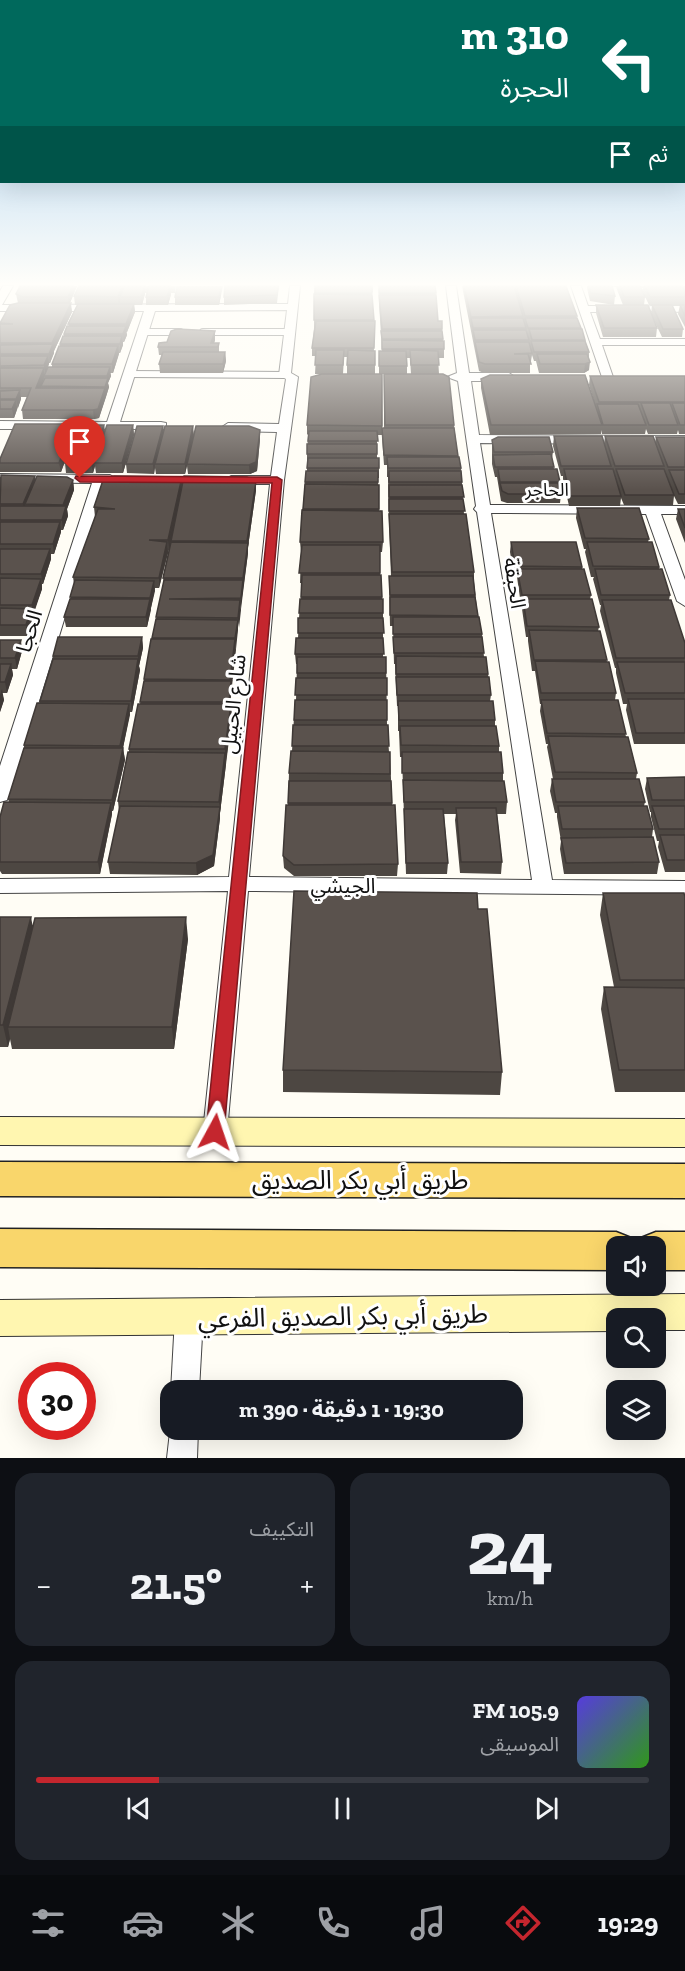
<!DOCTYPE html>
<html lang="ar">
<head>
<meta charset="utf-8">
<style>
	body { margin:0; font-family:"Zilla Slab","Noto Sans Arabic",serif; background:#20242c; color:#f1f3f6; direction:rtl; height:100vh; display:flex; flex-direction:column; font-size:22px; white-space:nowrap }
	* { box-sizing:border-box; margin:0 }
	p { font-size:20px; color:#9ea1a6 }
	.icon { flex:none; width:33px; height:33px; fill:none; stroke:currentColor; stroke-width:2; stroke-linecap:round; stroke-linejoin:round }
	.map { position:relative; height:1458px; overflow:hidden; direction:ltr }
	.drawer { display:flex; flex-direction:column; gap:15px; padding:15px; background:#0d0f14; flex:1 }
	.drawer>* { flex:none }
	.top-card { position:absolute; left:0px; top:0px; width:686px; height:183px; box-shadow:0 6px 24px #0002; direction:rtl; background:#00695c; color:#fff; overflow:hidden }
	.controls { position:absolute; left:606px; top:1236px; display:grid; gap:12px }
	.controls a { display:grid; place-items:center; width:60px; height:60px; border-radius:12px; background:#171b24; box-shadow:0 6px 24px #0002; font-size:30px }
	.speed { position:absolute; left:18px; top:1362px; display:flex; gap:12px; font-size:30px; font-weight:700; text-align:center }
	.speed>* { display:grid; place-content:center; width:78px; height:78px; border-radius:50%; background:#171b24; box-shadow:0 6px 24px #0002; line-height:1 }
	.speed .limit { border:9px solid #d22; background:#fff; color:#111 }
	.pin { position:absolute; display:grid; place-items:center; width:51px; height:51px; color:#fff; margin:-62px -26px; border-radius:50% 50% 50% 0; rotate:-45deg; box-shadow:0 0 6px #0007 }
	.pin .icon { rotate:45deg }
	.me { position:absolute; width:66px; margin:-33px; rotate:5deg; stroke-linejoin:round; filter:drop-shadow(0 0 4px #0008) }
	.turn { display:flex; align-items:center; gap:21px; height:126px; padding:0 18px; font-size:27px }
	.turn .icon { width:78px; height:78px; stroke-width:2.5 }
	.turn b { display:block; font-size:42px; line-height:51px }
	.then { display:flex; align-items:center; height:57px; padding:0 18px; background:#0003; gap:12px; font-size:22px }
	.big { font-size:45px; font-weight:700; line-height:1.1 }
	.drawer .tile { flex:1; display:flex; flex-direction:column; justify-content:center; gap:9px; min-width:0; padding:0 21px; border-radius:18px; background:#20242c }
	.drawer .dial { align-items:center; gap:0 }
	.dial b { font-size:78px; line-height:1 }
	.song { display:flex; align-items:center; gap:18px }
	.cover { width:72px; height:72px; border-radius:9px; background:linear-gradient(135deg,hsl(250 70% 55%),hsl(110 70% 35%)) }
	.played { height:6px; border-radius:3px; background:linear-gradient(90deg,#c4262e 20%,#363941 20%) }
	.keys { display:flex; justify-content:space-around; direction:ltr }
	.heat { display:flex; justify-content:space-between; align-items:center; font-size:33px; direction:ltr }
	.drawer .tiles { flex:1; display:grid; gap:15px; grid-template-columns:1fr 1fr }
	.tile:last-child { grid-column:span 2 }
	.trip { position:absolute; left:160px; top:1380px; width:363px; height:60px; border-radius:18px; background:#171b24; box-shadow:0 6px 24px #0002; font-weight:700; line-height:60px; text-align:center; direction:rtl }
	.dock { display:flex; height:96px; justify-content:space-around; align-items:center; background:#090b0e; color:#9ea1a6 }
	.dock .icon { width:42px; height:42px }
	.dock .active { color:#c4262e }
	.dock b { font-size:27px; color:#f1f3f6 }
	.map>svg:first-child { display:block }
</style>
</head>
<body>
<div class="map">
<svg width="685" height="1458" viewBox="0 0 685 1458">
	<rect width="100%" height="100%" fill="#fffdf5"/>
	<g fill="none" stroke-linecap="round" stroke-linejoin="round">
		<g stroke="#444" stroke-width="8">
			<path id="lane" d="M144,332H180
				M203,332H289
				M129,374L285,375"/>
		</g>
		<g stroke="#444" stroke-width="2">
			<path id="street" d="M3,286H13L2,305L288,304L290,286H300L291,373L298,377L284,480L249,877L532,880L477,512L474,509L476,506L458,381L447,377L457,373L446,286H456L469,373H509L515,377L509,381H471L479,435L685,436V444L480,443L490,505L685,506V514H661L685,580V606L677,601L646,514L491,513L552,880L685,881V895L248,891L227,1132L224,1139L215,1142L206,1139L203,1132L228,891L0,893V879L229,877L270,484H231L224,480L231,476H271L277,432L228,431L222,427L228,423L279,424L286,379L279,375L287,310L155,311L120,422H161L166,423V429H0V421L107,422L144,311H0V291Z
				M571,286H581L588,306H620L626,309L620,312H590L600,339H685V345H602L613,377L603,380Z
				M651,306H685V312L647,311V307Z
				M0,474L110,475L117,479L106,483L10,796L7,800L0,802V766L92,483L0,482Z
				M189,1305L199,1309L203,1318L199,1390L171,1391L175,1318L179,1309Z
				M171,1423V1430H198L197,1458H167Z"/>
		</g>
		<g stroke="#333" stroke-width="2">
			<path id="secondary" d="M0,1117L685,1119V1147L0,1145Z
				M685,1294V1330H656V1318H616V1331L0,1336V1300Z"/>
		</g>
		<g stroke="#222" stroke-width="3">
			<path id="primary" d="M0,1162L685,1164V1198L0,1196Z
				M0,1229L616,1232L631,1238L635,1246H616V1270L0,1267Z
				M656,1232H685V1270H656V1246H637L641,1238Z"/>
		</g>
		<use href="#lane" stroke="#fff" stroke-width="6"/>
		<use href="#street" fill="#fff" fill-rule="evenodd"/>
		<use href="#secondary" fill="#fff6b0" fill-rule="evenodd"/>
		<use href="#primary" fill="#f9d66b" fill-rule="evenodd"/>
	</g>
	<path fill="#4d4742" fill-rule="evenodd" d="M77,286L70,303L72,312L54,351V353L50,363H49L48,367H52V364L60,346V344L64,336V334L69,326L68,324L77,305H75L74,296L79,286H176L175,293H171L168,305H146V297L147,293H145L142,305H134L135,312L127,332H126L127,335L124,342H123V345L120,353H119L113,373H110L111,376L108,383L109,387L99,418L94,419H23L22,410L27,397H21V399L14,418H0V323L18,303L16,294Z
		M177,286H223L219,305H175V297Z
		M225,286H279L277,303L224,305V297Z
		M315,286H373V292H372V299L374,351H375V374H379V351H382L379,303V286H435L438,321L442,329L443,341L444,349V358H438L439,374H411L410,358H407V374L454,425L458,457L461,468L464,514L474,572V582L478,617L482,634L484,657L488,674L491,695L490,701L495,720V726L499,746V752L503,773V781L507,802L506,814H497L502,862L501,874L460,873L455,820L456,814H444L448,863L447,874H406L402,757H400L399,731H398V706H397L395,664H394L393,626H390L389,576H391L389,524L388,477H387V465H384L382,437V428H384V374H382V435H377V458L379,468V478H378L379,511L383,542L382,552H380V575H381L382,599H383V657H386L387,725L389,752H390L392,805L398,864L397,876H294L284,868L283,856L288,805L289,773L292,751L295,700H296L297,664H296L295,654L298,638L300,599H301L302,583H300L301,552L300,542L306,471H307V454L308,435L307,434V425L322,374H315L316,356H312V348L314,328V294ZM344,357H347V374H343Z
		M462,286H566L589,352V370L584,373H539L536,361H534L532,355L531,361L530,362V373H484L479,371Z
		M587,286H612L615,296L614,305L590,301L587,288Z
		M613,286H682L683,288V286H685V327L678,314L680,305H672L683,329L682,337H662L651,314L652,305H649L642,290L643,288H641L645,297L644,305L657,328L656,337H603L596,313V305H623L616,287H614Z
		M215,340L214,343H219V352H225L226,361L223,373H160L159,364L162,355H159L158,347L167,342Z
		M590,376H685V434H679L678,430L677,434H648L646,429L645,434H602L601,430V434L490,435L481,388V379L596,408L589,385Z
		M73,424L75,434L61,472H0V459Z
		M104,425L105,432L133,425L134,435L123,473H96L95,466L93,473H66L65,463Z
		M163,426L164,432L194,435L260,439L257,471L250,474H188L187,466L185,474H156L155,468L154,474L127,473L126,464Z
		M554,436L604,444L605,436L655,443L656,437H685V504H678L674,496L673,505H624L621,498L620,506H569L563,479V476H561L553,446Z
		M492,440L553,452L552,458L554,469L560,482L559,488L561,494L560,503H507L501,501L497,477H495L492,464Z
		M0,477L35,479L73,480L74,490L67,509L68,516L63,530H61V532L54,554H51V559L43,584H42V589L32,616L33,619L27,636H0Z
		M256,481V490L248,547V553L235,649L230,704L232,716L220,813V818L214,866L197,875L110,874L108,862L119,812L118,801L129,752V749L140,704L144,682V679L156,619L164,582L163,578L171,544V542L159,588H155L147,627H66L64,617L70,599L74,584L73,577L95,517L94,507L183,482Z
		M577,508L649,539L648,542L659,567V569L670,595L669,600L685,643V744H634L626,710L627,704H623L616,673V668H615L600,611L601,605H600L593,579L594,577H591L585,552L586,549H584L576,518Z
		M678,509H685V543L676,519Z
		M511,542L582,567V569L591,595L590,599L599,627L598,631L616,693L615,700L637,773L636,779L645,802L644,806L653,829L652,837L659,862L657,874H564L560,849L561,841L557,817V813H555L550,791L552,779H553L547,747L548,744H546L540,711L541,704H540L535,671H532L528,641V637H526L522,609V605H521L517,577H514L510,552Z
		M142,637L143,648L139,666L140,670L132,712H130L123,748L125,760L113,811H112V814L100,874H2L0,871V817L9,802L8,799L24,748V745L40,703V701L53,659V656Z
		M0,640L22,651L17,669H12L13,675L7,693H2L4,700L0,712Z
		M685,777V872H665L658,847L659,841H657L651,817V812H650L645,789L647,778Z
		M603,893L685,897V1092H615L601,1009L604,987H614L600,915Z
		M0,917L33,925L188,939L174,1049H12L10,1039L8,1047H0Z
		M283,1070L502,1072L500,1095L283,1092Z"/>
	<path fill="#3f3936" d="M73,286H77L69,305L68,297Z
		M122,286H124L120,297V301L119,305L118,297Z
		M145,286V294L142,305L141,297Z
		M170,286L171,295L168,305L167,297Z
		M221,287V295L219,305V297Z
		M71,303L72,312L54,351V353L50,363L49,354L52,346V343Z
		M134,304L135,312L127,332L126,324Z
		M126,326L127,335L124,342L123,334Z
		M215,331V340L213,347L211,343Z
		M122,336L123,345L120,353V344Z
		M118,346L119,354L113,373L112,364Z
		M225,352L226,361L223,373V364Z
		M48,356L49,364L45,374L44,365Z
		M590,362L589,370L584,373L585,364Z
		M110,367L111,376L108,383L109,387L106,397L99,418L94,419L93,410L105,388L107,380V376Z
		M44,368V378L37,397L36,388Z
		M20,390L21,399L18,408L16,399Z
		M16,400L17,409L14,418L12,409Z
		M73,424L75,434L61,472L59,463Z
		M104,425L105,435L94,463L95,466L93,473L91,463Z
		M133,425L134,435L123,473L122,463Z
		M163,426L164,435L155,464L154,474L153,464Z
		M193,426L194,435L185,474V464Z
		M260,430V439L257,471L250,474L249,465Z
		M35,476L36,485L25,504L26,511L24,514L23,504Z
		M182,477L183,486L169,551L168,540Z
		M73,480L74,490L67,509L68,516L63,530L62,520L64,512L63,505Z
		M256,481V490L248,547V553L241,609V598L243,578L247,547V541Z
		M60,522L61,532L54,554L53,544Z
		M167,542L168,552L159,588V578Z
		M50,549L51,559L43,584L41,574Z
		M41,579L42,589L33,616L32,605Z
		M154,581L155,591L151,608L150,598Z
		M150,599L151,610L147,627L146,617Z
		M240,600L241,610L239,628L238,618Z
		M31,609L33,619L27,636L26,625Z
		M238,620V630L236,649L235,638Z
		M142,637L143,648L139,666L140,670L132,712L131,701L138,660V656Z
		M235,639L236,650L229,713V702L231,686L230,680Z
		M21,640L22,651L17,669L15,658Z
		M11,664L13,675L7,693L5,682Z
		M2,689L4,700L0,712V695Z
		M129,704L130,715L121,757L120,746Z
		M231,704L232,716L226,761L225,749Z
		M123,748L125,760L113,811L112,800Z
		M225,753L226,764L220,813V818L214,866L197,875L196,863L220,808L219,802Z
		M111,803L112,814L100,874L98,862Z
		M31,917L35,939L8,1027L10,1039L8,1047L3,1025Z
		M186,917L188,939L174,1049L172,1027Z"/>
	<path fill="#5a524d" stroke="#3f3936" stroke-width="1.5" d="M20,286H73L68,297H22L16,294Z
		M79,286H122L118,297L74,296Z
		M124,286H145L141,297H120Z
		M149,286H170L167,297H146Z
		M225,286H278L277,295L224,297Z
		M315,286H372V293H315Z
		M379,286H435L436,293H379Z
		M464,286H514L523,316L471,317Z
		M516,286H566L577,316H525Z
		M589,286H612L615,296L591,293Z
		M620,286H640L645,297H624Z
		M645,286H682L685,292V297H650Z
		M177,287H221L219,297H175Z
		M314,294L372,295L374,320H314Z
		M379,295H436L438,321H442V329H382Z
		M18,303H71L52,343H0V324H13L0,323L10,305Z
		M78,304H134L126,324H68Z
		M596,305H648L657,328H604Z
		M652,305H672L683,329H663Z
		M680,305H685V316Z
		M471,318H523L526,328H473Z
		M525,318H577L581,328H528Z
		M316,321H375L374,348H312Z
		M67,326H126L123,334H64Z
		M177,329L215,331L211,343H219L218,347H158L159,343L167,342L171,331Z
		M529,329H582L585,340H532Z
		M473,330H526L529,340H475Z
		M381,331H442L443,339H382Z
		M63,336H122L120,344H60Z
		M382,340L444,341V349H382Z
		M531,341H585L589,352H534Z
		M475,342H529L532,353L514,354H528L531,364H485L479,362Z
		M53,344L49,354H0V345Z
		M59,346H118L112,364H52Z
		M316,350H344L343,365H315Z
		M348,350L375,351V365H347Z
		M410,350L438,351L439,365H411Z
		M379,351H406L407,366H379Z
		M163,352H225L223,364H159Z
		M537,354H587L590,362L585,364H540Z
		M0,356H48L44,365L0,366Z
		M48,367H110L107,376H44Z
		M0,368H44L36,388H105L98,409L93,410H22L31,388H0Z
		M322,374H382V426L307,425L311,377Z
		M384,374H443L449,377L454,425H385Z
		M490,375H585L602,425H491L481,379Z
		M590,376H685V402H599Z
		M45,378H108L105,387L41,386Z
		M20,390L16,399H0V391Z
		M0,400H16L12,409H0Z
		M641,403H670L678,425H649Z
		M672,403H685V425H680Z
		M597,404H638L646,425H603Z
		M15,424H73L59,463H0V459Z
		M78,425H104L91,463H65Z
		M107,425H133L122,463H94Z
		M137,426H163L153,464H126Z
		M165,426H193L185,464H155Z
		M196,426H249L260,430L256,462L249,465L187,464Z
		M382,428H454L458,456L384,455Z
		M309,431H377L378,441H308Z
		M554,436H602L611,466H561Z
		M605,436H653L664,466H615Z
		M498,437H549L553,452H494L492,440Z
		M656,437H685V467H668Z
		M307,444H377V454H307Z
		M551,454L554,467H495L493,455Z
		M387,457H459L461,468H388Z
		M308,458H379V468H307Z
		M498,469H557L560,482H500Z
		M564,469H613L621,496H570Z
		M616,469H664L674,495H625Z
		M669,470H685V494H679Z
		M306,471H378V482H305Z
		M389,471H461L462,482H389Z
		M1,475L35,476L23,504H0Z
		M37,476L67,477L73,480L63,505L25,504Z
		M114,476L182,477L168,540H149L167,542L159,578L73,577L98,509H115L94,507L103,480Z
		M184,476L247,477L256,481L247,541H171Z
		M500,483H558L561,494H508L502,491Z
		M305,484L379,485V509H303Z
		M389,485H462L464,497H389Z
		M389,499H463L465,511H389Z
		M0,506H66L62,520H0Z
		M577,508H639L649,539L585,538Z
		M678,509H685V528Z
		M302,510L382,511L383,542H300Z
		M389,514H466L474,572H392Z
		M0,522H60L53,544H0Z
		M171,542L248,543L243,578H163Z
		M511,542H576L582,567L515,566Z
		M587,542H652L659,567L593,566Z
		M302,545H380V573H299Z
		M0,549H50L41,574H0Z
		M517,569H584L591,595H522Z
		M595,569H662L670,595H601Z
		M302,575H381L382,597H301Z
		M389,576H473L475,595H390Z
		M0,578L41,579L32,605H0Z
		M75,580L154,581L150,598L70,597Z
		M164,580H243L241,598L169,599L240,600L238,618L156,617Z
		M390,597H475L478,616L390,615Z
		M70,599H150L146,617H64Z
		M300,599H383V613H299Z
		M523,599H592L599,627L527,626Z
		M602,600H671L685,643V658H616Z
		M0,608L31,609L26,625H0Z
		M393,617H479L482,634H393Z
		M298,618H383L384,633H298Z
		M156,619L238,620L235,638H152Z
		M529,630L600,631L607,660H534Z
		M58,637H142L138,656H53Z
		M393,637H482L484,653H394Z
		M296,638H383L384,654H295Z
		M151,639H235L230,680L144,679Z
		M0,640H21L15,658H0Z
		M396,656L486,657L488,674H396Z
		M297,657H386V673H297Z
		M53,659H138L131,701H40Z
		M535,661L609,662L616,693H541Z
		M617,662H685V693H625Z
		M0,664H11L5,682H0Z
		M396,677H489L491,695H397Z
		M296,678H387V695H295Z
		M144,681H231L229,702H140Z
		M628,699H685V733H636Z
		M295,700H387V720H294Z
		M541,700H618L626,734L547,733Z
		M398,701H493L495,720H399Z
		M37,703L129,704L120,746L24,745Z
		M138,704H231L225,749H129Z
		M293,725H388L389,746H292Z
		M400,726H496L499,746L401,745Z
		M548,736L628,737L637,773L555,772Z
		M24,748H123L112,800L8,799Z
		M291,751L390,752V774L289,773Z
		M128,752L225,753L219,802L118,801Z
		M402,752H501L503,773H402Z
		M685,777V800H652L647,778Z
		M552,779H639L645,802H556Z
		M403,780L504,781L507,802H404Z
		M289,781H391L392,803H288Z
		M4,802L111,803L98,862H0V817Z
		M286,805H395L398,864L294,865L283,856Z
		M120,806L220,807L213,855L196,863L108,862Z
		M558,806H647L653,829H562Z
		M652,806H685V829H659Z
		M456,808H496L502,862H461Z
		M404,809H443L448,863H406Z
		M660,835H685V860H667Z
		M653,837L659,862L566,863L561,838Z
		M294,891L477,893L478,909H487L502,1072L283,1070Z
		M603,893H684L685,897V980H620Z
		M0,917H31L3,1025H0Z
		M186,917L172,1027H8L35,918Z
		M604,987L685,988V1070H619Z"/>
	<linearGradient id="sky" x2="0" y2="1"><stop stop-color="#95c6ee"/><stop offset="0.58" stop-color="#fffefa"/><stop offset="1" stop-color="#fffefa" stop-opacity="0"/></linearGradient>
	<rect width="685" height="490" fill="url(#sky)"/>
	<path fill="#c4262e" stroke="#7f191e" stroke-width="1.5" d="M76,476L277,477L282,480L224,1132L222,1137L215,1139L208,1137L206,1132L272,483L80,482L75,478Z"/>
	<g text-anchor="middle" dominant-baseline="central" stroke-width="6" stroke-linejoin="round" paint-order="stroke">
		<g font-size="18" fill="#111" stroke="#fff">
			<text x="547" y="490">الحاجر</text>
		</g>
		<g font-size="21" fill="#111" stroke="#fff">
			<text transform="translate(515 583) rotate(81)">الحبقة</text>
			<text transform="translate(29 631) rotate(-73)">الحجا</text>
			<text transform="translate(233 704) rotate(-84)">شارع الحبيل</text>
			<text x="343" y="885">الجيشي</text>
		</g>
		<g font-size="26" fill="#111" stroke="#fff">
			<text x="360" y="1180">طريق أبي بكر الصديق</text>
			<text transform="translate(343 1316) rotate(-1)">طريق أبي بكر الصديق الفرعي</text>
		</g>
	</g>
</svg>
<div class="controls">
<a><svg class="icon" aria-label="sound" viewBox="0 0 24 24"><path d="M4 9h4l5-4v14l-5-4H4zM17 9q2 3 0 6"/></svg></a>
<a><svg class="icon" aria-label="search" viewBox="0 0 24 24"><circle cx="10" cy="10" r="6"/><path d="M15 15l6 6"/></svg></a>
<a><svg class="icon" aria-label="layers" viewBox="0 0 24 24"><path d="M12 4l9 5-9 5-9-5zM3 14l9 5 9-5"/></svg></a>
</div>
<div class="speed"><div class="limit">30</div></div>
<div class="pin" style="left:80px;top:478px;background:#d93025"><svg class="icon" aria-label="arrive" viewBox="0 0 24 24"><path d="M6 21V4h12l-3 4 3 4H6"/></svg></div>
<svg class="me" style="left:215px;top:1132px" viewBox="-20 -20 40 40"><path d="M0-17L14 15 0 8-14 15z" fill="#c4262e" stroke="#fff" stroke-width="4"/></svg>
<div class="trip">19:30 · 1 دقيقة · 390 m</div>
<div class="top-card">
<div class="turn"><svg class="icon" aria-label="left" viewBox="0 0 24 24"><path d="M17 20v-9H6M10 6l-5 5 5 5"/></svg><div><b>310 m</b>الحجرة</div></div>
<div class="then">ثم<svg class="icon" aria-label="arrive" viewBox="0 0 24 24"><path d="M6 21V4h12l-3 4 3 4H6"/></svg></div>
</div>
</div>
<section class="drawer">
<div class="tiles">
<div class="tile dial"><b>24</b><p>km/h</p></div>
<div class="tile"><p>التكييف</p>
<div class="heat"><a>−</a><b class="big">21.5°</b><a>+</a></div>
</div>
<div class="tile">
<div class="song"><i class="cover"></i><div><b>105.9 FM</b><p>الموسيقى</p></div></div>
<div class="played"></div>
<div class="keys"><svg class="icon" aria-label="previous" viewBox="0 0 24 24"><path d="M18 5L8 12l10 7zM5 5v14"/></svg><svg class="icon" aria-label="pause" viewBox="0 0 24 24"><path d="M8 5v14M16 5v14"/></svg><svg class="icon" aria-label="next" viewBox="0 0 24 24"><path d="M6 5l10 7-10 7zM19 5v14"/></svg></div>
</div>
</div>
</section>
<nav class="dock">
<b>19:29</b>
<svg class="icon active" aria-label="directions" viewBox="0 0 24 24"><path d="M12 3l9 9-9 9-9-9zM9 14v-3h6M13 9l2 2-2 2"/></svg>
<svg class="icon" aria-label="music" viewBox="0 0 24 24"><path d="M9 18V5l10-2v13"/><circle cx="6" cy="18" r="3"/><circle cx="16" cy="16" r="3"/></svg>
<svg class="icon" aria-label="phone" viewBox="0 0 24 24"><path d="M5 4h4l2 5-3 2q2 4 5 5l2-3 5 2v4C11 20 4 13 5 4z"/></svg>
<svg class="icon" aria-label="climate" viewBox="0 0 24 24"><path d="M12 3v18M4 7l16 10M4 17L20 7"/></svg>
<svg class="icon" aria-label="car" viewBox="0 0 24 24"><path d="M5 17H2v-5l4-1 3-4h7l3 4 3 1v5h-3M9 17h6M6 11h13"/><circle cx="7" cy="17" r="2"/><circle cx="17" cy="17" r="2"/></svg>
<svg class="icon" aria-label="filters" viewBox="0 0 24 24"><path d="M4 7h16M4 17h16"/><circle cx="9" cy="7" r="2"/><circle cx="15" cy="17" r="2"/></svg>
</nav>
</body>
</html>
